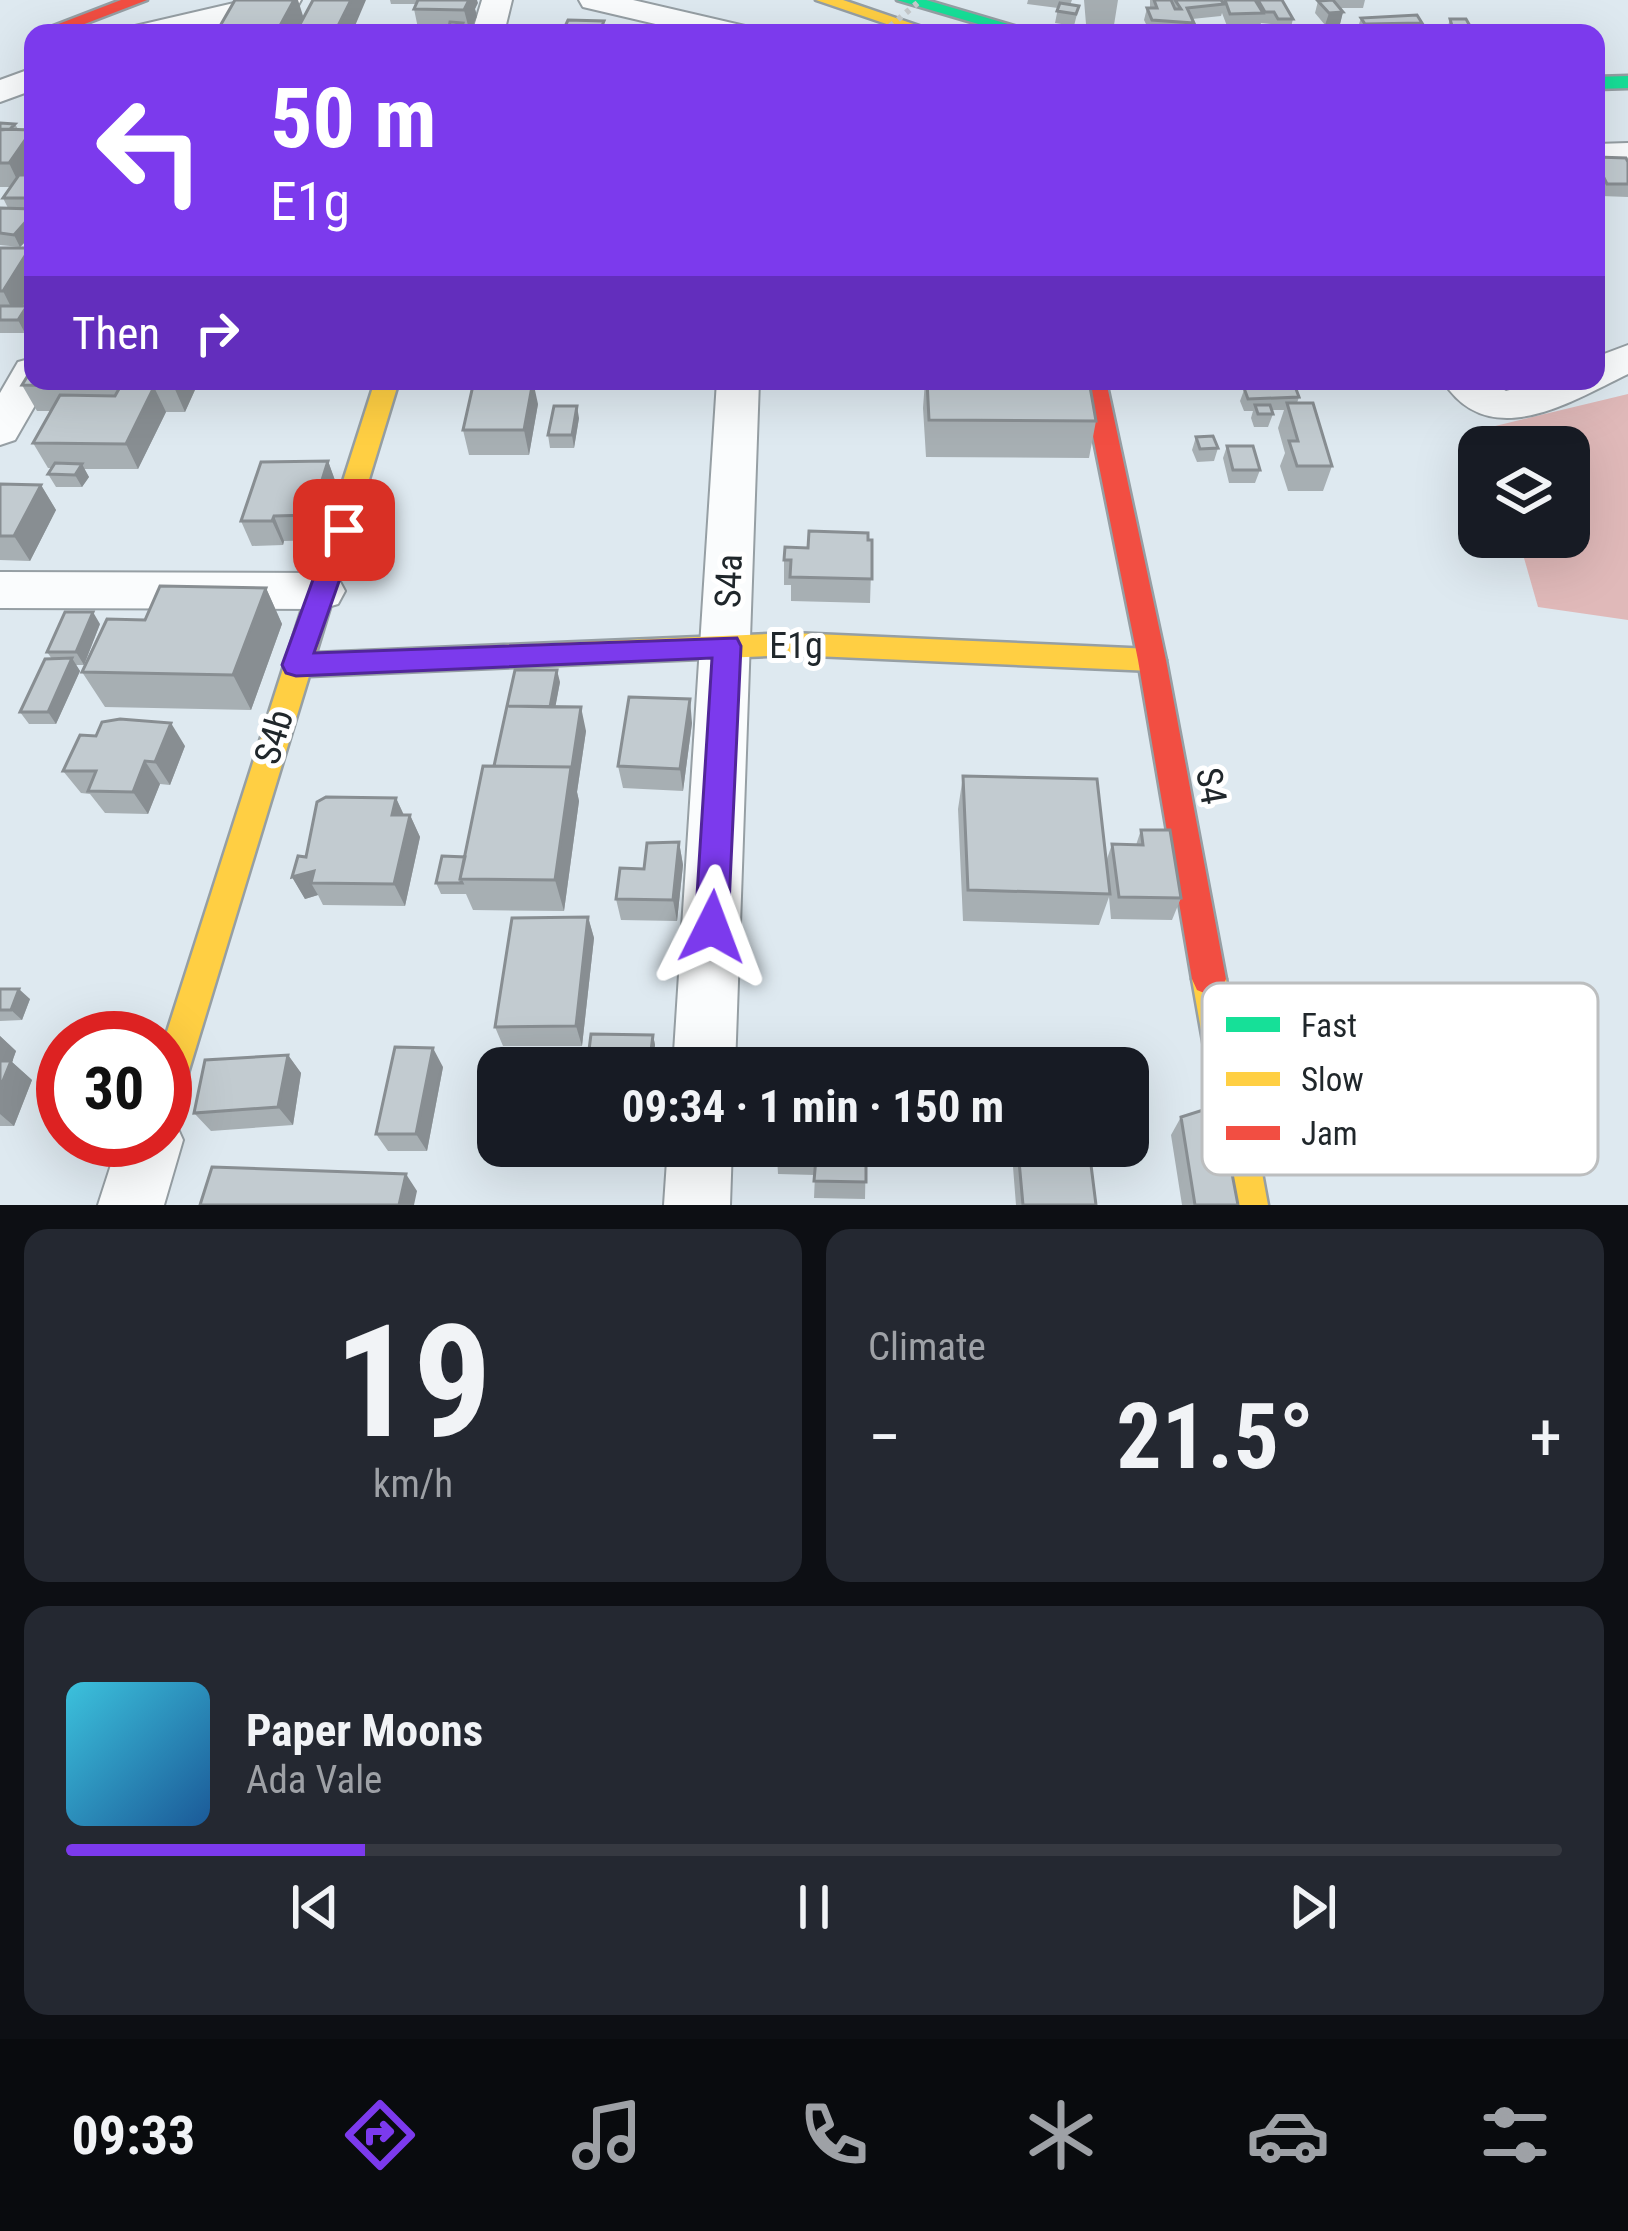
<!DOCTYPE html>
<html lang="en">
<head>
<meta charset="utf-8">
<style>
	body { margin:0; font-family:"Roboto Condensed",sans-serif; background:#242831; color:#f1f3f6; height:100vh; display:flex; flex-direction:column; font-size:45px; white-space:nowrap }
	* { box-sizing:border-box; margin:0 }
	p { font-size:39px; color:#9ea1a6 }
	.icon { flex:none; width:66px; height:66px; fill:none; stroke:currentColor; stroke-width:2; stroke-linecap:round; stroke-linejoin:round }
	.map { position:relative; height:1205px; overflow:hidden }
	.sheet { display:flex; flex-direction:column; gap:24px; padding:24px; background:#0d0f14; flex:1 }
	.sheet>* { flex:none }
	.top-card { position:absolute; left:24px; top:24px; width:1581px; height:366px; border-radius:24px; box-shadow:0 12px 48px #0002; background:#7c3aed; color:#fff; overflow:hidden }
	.tools { position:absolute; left:1458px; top:426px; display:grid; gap:24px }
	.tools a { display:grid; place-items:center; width:132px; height:132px; border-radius:24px; background:#171b24; box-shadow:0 12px 48px #0002; font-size:60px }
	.speed { position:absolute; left:36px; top:1011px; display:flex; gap:24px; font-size:60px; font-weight:700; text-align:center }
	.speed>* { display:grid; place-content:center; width:156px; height:156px; border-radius:50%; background:#171b24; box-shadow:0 12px 48px #0002; line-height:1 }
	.speed .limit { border:18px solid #d22; background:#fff; color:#111 }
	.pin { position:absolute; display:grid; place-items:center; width:102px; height:102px; color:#fff; margin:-51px; border-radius:24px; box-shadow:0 6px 18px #0006 }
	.me { position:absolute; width:132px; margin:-66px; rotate:3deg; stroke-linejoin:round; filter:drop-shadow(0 0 9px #0008) }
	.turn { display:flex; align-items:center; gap:42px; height:252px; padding:0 48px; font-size:54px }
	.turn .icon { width:156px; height:156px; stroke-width:2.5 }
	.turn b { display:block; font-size:84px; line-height:102px }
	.then { display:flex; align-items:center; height:114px; padding:0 48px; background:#0003; gap:24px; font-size:45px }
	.big { font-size:90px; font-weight:700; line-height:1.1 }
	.sheet .tile { flex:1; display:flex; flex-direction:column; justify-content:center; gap:18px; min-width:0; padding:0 42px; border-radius:24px; background:#242831 }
	.sheet .dial { align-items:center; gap:0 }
	.dial b { font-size:156px; line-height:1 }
	.song { display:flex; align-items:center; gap:36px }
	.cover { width:144px; height:144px; border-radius:18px; background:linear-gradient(135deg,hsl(190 70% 55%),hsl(210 70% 35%)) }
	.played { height:12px; border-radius:6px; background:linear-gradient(90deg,#7c3aed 20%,#363941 20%) }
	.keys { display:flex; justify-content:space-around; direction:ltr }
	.heat { display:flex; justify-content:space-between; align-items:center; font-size:66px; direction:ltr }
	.sheet .tiles { flex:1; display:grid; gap:24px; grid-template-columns:1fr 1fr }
	.tile:last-child { grid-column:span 2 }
	.trip { position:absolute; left:477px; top:1047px; width:672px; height:120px; border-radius:24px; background:#171b24; box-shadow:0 12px 48px #0002; font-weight:700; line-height:120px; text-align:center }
	.tabs { display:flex; height:192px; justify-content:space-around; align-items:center; background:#090b0e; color:#9ea1a6 }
	.tabs .icon { width:84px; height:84px }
	.tabs .current { color:#7c3aed }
	.tabs b { font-size:54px; color:#f1f3f6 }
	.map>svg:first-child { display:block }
</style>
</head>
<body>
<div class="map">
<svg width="1628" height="1205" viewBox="0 0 1628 1205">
	<rect width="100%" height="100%" fill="#dee9f0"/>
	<path fill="#e0b9b9" d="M1628,394V620L1538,607L1518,537H1569V447H1493L1487,428Z"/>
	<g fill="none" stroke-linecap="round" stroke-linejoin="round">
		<g stroke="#969fa4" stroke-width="4">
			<path id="street" d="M247,0H301L297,7L186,33H130L135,26Z
				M482,0H512L504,33H472Z
				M579,0H633L745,26L750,33H694L583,7Z
				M33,68V90L0,102V80Z
				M1628,143V165L1596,166V144Z
				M1628,345V374C1572,401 1489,454 1443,381H1489L1506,391L1543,381H1596V357Z
				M33,358V381H49L15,440L0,445V393L18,362Z
				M717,381H759L735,1068H673Z
				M0,572L321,573L338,578L345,591L338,604L321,609L0,608Z
				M165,1114L173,1118L183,1140L164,1205H98L119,1140H165Z
				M668,1146H732L730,1205H664Z"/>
		</g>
		<g stroke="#969fa4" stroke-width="5">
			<path id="fast" d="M897,0H926L1038,33H1009Z
				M1628,76V88L1596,89V77Z"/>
		</g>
		<g stroke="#969fa4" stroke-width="5">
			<path id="slow" d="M816,0H843L940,33H913Z
				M375,381H399L316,653L792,633L1152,649L1162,652L1166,660L1162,668L1152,671L792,655L309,676L182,1093L177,1105L165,1110V1038Z
				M1209,963L1221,968L1226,979L1268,1205H1232L1192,979L1197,968Z"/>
		</g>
		<g stroke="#969fa4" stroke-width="5">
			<path id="jam" d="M121,0H147L61,33H35Z
				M1082,381H1106L1166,660L1226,979L1221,990L1209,995L1197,990L1192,979L1138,660Z"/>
		</g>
		<use href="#street" fill="#fafcfd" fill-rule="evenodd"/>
		<use href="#fast" fill="#16e098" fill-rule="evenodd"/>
		<use href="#slow" fill="#ffcf43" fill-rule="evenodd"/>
		<use href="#jam" fill="#f24e42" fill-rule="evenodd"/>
		<path stroke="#c6cacc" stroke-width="6" stroke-dasharray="4.5 6" stroke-linecap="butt" d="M882,33L921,0"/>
	</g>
	<path fill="#a7afb3" d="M390,0H477L475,9L477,16L470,33H419L414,9L417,4H391Z
		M1028,0H1072L1070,5L1079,6L1074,26L1055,23L1058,8L1027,4Z
		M1084,0H1118L1114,25L1086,24Z
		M1150,0H1255L1257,3L1258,0L1293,19L1290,31L1275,32L1271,24L1261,23L1260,26H1227L1222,13L1221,16L1192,19L1194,23L1192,33L1150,32L1144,20L1147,8H1150Z
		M1324,0H1365L1363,8H1341L1343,12L1340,24L1325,25L1315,13L1318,1Z
		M1361,18L1422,23L1418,33H1359L1357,30Z
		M1450,19L1470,26L1467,33H1446Z
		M0,123L15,124L18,129L33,131V170L30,175H33V249L27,240L20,247L0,245V208H8L3,198L10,187H0Z
		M1596,157L1628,162V197L1601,196L1596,186Z
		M0,248L33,255V289L23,306L25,333H0Z
		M33,381H199L185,412H166L138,469H84L89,477L82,487H56L48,474L52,468H48L33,443L51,411H37L22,385Z
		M762,381H787V384L763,383Z
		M853,381H921V384H853Z
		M925,381H1089L1096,421L1089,458L926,457L923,408Z
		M1258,381H1293L1299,397L1297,403L1332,466L1323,491H1288L1280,466L1285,453L1278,428L1284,410H1272L1273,414L1268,427H1254L1251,418L1253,411H1244L1240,401L1247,382Z
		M538,404L529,455H469L463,430Z
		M579,418L574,448H550L548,435Z
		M1196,437L1218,448L1214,461L1197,462L1192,450Z
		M1227,446L1260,470L1255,483H1229L1223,458Z
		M328,461L337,486L321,540L284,541L283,545L252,546L241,521Z
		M0,484L41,485L56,510L30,561L0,560Z
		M872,540L870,603L791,601V585H784V560L808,548Z
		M266,588L282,624L251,710L105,707L82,672L145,620Z
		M100,624L84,665H76L80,671L56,724H29L20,712L52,659L47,652Z
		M560,682L555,707L586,731L577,792L579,801L564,911L473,910L466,894H441L436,883L465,857L494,766Z
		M692,723L683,791L623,788L618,766Z
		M185,746L170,785L160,784L148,814L105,813L90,794L81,793L63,771Z
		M963,776L1106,862L1112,844L1136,845L1141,830L1181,898L1172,920L1111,919L1109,897L1099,925L963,921L958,809Z
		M396,798L404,815H410L420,837L405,906L323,905L318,895L305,899L292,877L306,857Z
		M679,842L683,865L677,921L621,920L616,899L644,869Z
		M588,917L594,938L582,1046H503L495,1027Z
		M0,989L30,999L22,1020L0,1021Z
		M653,1035L655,1045L653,1068H591L588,1058Z
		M0,1036L16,1051L12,1062L32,1080L14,1126H0Z
		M288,1055L301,1073L293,1125L211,1131L194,1113Z
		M443,1067L427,1151H388L376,1134Z
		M1181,1117L1238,1205H1182L1171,1135Z
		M866,1146L865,1199L814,1198L815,1175L778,1174L777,1157Z
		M1018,1150L1096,1205H1016L1013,1167Z"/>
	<path fill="#888e92" d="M294,0H298L304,19L296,33H276Z
		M351,0H366L352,33H332Z
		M469,0H477L478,3L475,9L477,16L470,33L464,10Z
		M1343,12L1340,24L1325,25L1329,13Z
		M32,130L33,170L21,188L9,163Z
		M29,218L33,226L25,236L27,240L20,247L14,235Z
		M30,248L33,255V289L16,317L3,291Z
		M27,306L33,320L25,333L18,320Z
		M177,381H199L185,412L174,387Z
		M533,381L538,404L529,455L524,430Z
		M154,387L166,412L138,469L126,444Z
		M577,406L579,418L574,448L572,435Z
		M328,461L337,486L321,540L311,515Z
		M82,464L89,477L82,487L75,475Z
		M41,485L56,510L30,561L14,536Z
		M274,516L284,541L283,545L272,521Z
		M266,588L282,624L251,710L233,675Z
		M93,612L100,624L84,665L76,652Z
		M72,658L80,671L56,724L48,712Z
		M557,670L560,682L552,725L549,713Z
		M690,699L692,723L683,791L680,769Z
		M581,707L586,731L577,792L579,801L564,911L555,880Z
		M171,723L185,746L170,785L155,762Z
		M145,761L160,784L148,814L133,792Z
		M396,798L406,820L392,815Z
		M410,815L420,837L405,906L394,884Z
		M679,842L683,865L677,921L673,900Z
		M314,871L311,883L318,895L305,899L292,877Z
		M588,917L594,938L582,1046L576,1026Z
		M19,989L30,999L22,1020L11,1010Z
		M653,1035L655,1045L652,1068L650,1059Z
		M0,1036L16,1051L12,1062L32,1080L14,1126L0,1114Z
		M433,1048L443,1067L427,1151L416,1134Z
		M288,1055L301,1073L293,1125L278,1107Z
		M406,1174L417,1191L414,1205H399Z"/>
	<path fill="#c2cbd0" stroke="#888e92" stroke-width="3" d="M235,0H294L276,33H216Z
		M313,0H351L335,32L334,28H298Z
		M418,0H469L464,10L414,9Z
		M1154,0H1171L1175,9H1181L1175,0H1221L1224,4L1187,8L1194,23L1152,20L1147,8H1157Z
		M1225,0H1255L1263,13L1230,14Z
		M1258,0H1282L1293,19H1278L1274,12H1265Z
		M1333,0L1343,12L1329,13L1318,1Z
		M1060,3L1079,6L1076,14L1057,11Z
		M1417,15L1422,23L1365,24L1361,18Z
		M1450,19H1466L1470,26H1452Z
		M568,20L604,21L599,33H562Z
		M450,22L463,23L460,33H448Z
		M290,28H334L332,33H288Z
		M0,123L15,124L10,129L0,130Z
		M0,129L32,130L9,163H0Z
		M1596,157L1626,158L1628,162V184H1607L1596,162Z
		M19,175H33V198H3Z
		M0,208L33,209V218H29L14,235L0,233Z
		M33,224V236H25Z
		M0,248H30L3,291H0Z
		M0,306H27L18,320H0Z
		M33,367V381H177L174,387H154L126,444L33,443L60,395L115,396L120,387L22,385Z
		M474,381H533L524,430H463Z
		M927,381H1089L1096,421L929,420Z
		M1266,381H1293L1299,397L1248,399L1244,388H1250L1247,382Z
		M1287,403H1313L1332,466H1297L1289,441H1298Z
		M1255,405H1270L1273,414H1258Z
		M554,406H577L572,435H548Z
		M1213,436L1218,448L1200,449L1196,437Z
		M1227,446H1253L1260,470H1233Z
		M328,461L311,515L274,516L272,521H241L261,462Z
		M55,463L82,464L75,475L48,474Z
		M0,484L41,485L14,536H0Z
		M809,531L868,533V540H872V579L790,577L791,560H784L785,547L808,548Z
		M160,586L266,588L233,675L82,672L107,619L145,620Z
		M65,612H93L76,652H47Z
		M72,658L48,712H20L45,659Z
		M515,670H557L550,707L507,706Z
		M629,697L690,699L680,769L618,766Z
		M507,706L581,707L571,773V767L494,766Z
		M120,719L171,723L155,762L145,761L133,792L88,791L96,771H63L80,735L96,736L102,722Z
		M483,766L571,767L555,880L460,879Z
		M963,776L1097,779L1110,894L968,890Z
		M326,797L396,798L392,815H410L394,884L311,883L314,871L292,877L298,856L306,857L317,802Z
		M1141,830H1170L1181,898L1119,897L1112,844L1143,845Z
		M679,842L673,900L616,899L620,868L644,869L647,843Z
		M442,856L465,857L460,879L462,883H436Z
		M588,917L576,1026L495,1027L512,918Z
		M0,989H19L11,1010H0Z
		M591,1034L653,1035L650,1059L588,1058Z
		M395,1047L433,1048L416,1134H376Z
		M288,1055L278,1107L194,1113L205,1060Z
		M0,1061H11L0,1088Z
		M1219,1105L1238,1205H1195L1181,1117Z
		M777,1146H866V1182L814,1181L816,1158L777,1157Z
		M1089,1149L1096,1205H1023L1018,1150Z
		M212,1167L406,1174L399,1205H200Z"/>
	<path fill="#7c3aed" stroke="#51269a" stroke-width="3" d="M344,520L357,530L314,653L737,638L741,646L728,927L723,938L712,942L700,938L695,927L712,658L296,676L286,673L282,665L331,530Z"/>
	<g text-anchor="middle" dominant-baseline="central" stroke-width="10" stroke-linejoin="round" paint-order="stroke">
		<g font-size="36" fill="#20272b" stroke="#fff">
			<text transform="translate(729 581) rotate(-88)">S4a</text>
			<text x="796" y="646">E1g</text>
			<text transform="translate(274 737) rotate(-73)">S4b</text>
			<text transform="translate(1211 786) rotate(80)">S4</text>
		</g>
	</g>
	<rect x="1202" y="983" width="396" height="192" rx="18" fill="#fff" stroke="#bcbebf" stroke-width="3"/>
	<rect x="1226" y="1017" width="54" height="15" fill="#16e098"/>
	<rect x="1226" y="1072" width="54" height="14" fill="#ffcf43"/>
	<rect x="1226" y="1126" width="54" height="14" fill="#f24e42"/>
	<g font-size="33" fill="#20272b">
		<text x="1301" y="1037">Fast</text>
		<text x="1301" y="1091">Slow</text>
		<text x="1301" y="1145">Jam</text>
	</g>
</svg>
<div class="tools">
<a><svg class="icon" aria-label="layers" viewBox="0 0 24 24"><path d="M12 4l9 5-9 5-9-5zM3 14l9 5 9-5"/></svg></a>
</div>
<div class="speed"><div class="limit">30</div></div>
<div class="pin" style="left:344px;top:530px;background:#d93025"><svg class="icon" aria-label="arrive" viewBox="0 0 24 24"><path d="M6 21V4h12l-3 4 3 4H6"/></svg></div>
<svg class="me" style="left:712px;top:927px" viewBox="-20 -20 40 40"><path d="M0-17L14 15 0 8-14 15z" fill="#7c3aed" stroke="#fff" stroke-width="4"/></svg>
<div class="trip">09:34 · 1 min · 150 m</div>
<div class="top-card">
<div class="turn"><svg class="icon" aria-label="left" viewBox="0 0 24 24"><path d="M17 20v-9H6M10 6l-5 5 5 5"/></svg><div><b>50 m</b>E1g</div></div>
<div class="then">Then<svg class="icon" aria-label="right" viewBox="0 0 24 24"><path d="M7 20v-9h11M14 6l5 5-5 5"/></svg></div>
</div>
</div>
<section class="sheet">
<div class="tiles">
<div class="tile dial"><b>19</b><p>km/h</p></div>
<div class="tile"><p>Climate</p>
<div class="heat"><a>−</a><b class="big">21.5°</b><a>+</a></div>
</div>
<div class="tile">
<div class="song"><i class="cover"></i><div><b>Paper Moons</b><p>Ada Vale</p></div></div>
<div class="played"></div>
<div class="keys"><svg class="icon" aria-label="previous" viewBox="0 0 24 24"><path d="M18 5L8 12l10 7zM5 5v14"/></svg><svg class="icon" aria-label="pause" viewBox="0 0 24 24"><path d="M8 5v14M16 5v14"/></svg><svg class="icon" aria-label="next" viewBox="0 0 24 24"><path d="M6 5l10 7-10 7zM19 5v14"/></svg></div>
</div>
</div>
</section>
<nav class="tabs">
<b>09:33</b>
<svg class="icon current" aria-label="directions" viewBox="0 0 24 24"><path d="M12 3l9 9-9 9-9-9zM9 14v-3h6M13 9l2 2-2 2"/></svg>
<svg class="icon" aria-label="music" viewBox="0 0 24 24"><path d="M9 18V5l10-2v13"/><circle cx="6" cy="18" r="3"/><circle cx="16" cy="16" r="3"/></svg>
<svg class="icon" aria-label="phone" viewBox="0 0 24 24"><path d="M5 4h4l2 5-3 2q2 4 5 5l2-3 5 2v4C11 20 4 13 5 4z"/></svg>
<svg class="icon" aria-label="climate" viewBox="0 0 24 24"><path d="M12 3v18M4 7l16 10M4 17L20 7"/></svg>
<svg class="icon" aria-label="car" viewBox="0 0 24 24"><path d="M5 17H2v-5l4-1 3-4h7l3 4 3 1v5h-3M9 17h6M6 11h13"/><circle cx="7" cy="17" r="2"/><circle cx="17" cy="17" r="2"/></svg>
<svg class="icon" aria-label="filters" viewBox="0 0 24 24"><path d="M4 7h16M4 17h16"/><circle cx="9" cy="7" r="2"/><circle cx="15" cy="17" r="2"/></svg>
</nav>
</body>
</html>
